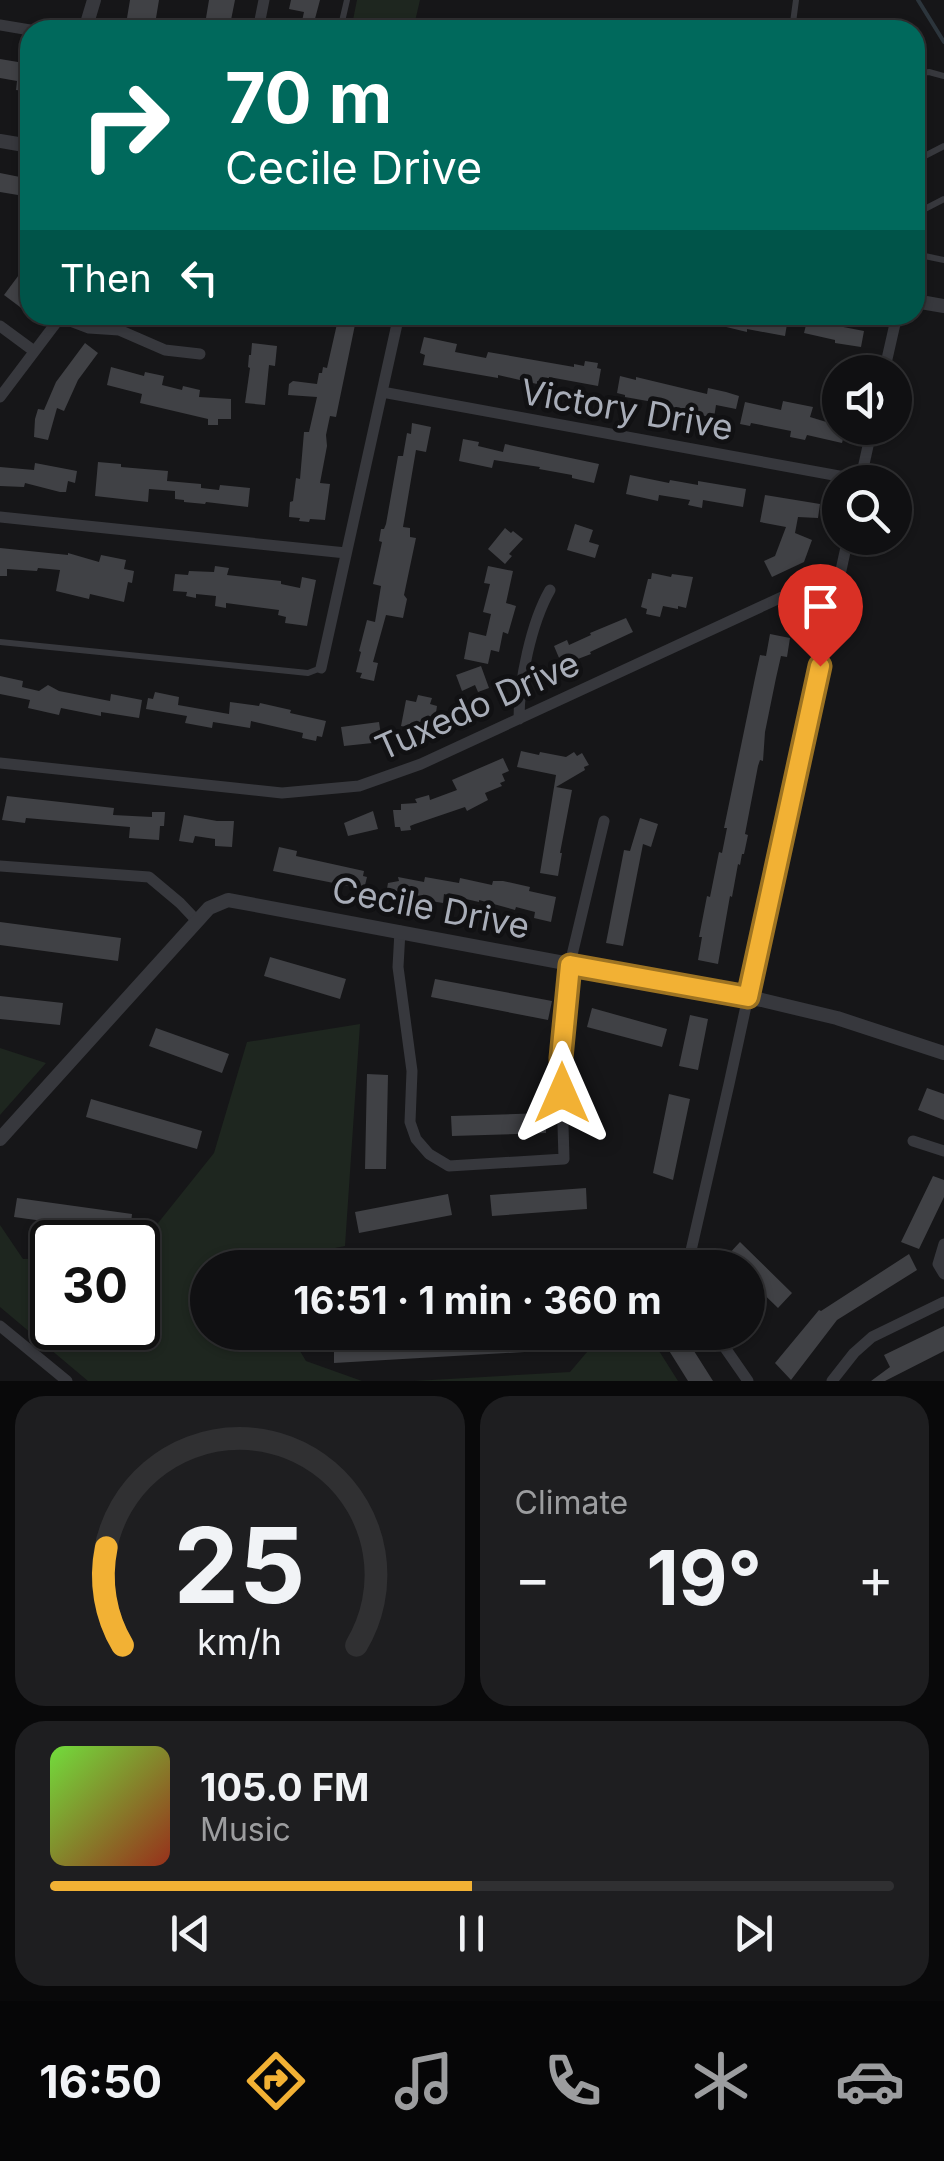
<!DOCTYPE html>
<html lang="en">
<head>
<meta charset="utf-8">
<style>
	body { margin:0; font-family:Inter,sans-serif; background:#1e1e20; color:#f1f3f6; height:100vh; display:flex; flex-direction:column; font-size:38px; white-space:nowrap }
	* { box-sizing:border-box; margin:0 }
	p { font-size:32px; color:#9c9d9f }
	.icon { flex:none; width:55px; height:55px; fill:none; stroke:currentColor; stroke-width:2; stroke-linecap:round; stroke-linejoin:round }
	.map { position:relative; height:1381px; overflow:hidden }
	.drawer { display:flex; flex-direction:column; gap:15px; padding:15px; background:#09090a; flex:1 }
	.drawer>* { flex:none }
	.hud { position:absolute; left:20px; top:20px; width:905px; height:305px; border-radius:30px; box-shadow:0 2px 8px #0004,0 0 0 2px #303032; background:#00695c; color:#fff; overflow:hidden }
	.fabs { position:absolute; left:822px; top:355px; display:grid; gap:20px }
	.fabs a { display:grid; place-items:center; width:90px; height:90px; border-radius:50%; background:#101012; box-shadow:0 2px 8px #0004,0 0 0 2px #303032; font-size:50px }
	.speed { position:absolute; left:30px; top:1220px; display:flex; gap:20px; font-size:50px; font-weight:700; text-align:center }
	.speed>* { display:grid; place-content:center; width:130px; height:130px; border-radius:50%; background:#101012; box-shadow:0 2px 8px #0004,0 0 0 2px #303032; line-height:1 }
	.speed .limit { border:5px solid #111; border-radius:15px; background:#fff; color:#111 }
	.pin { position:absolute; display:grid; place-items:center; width:85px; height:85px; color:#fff; margin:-102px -42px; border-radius:50% 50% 50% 0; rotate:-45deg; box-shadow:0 0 10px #0007 }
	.pin .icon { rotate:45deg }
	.me { position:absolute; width:110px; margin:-55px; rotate:0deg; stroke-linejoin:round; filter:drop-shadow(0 0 8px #0008) }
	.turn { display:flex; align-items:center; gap:35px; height:210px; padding:0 40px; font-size:45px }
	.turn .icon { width:130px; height:130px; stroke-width:2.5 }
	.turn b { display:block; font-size:70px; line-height:85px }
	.then { display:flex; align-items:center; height:95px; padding:0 40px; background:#0003; gap:20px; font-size:38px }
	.big { font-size:75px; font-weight:700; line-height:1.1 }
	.drawer .widget { flex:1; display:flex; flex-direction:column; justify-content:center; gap:15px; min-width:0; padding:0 35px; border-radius:30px; background:#1e1e20 }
	.drawer .dial { align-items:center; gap:0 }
	.dial svg { height:260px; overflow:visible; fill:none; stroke:#303032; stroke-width:7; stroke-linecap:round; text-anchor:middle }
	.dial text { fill:#f1f3f6; stroke:none }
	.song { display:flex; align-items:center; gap:30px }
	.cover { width:120px; height:120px; border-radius:15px; background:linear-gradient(135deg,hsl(100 70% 55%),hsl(10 70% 35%)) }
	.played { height:10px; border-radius:5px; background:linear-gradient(90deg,#f2b134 50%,#303032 50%) }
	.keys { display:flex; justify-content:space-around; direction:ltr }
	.heat { display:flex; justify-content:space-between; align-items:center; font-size:55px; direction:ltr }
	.drawer .tiles { flex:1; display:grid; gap:15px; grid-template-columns:1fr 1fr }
	.widget:last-child { grid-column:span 2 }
	.trip { position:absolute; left:190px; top:1250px; width:575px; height:100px; border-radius:50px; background:#101012; box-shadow:0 2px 8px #0004,0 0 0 2px #303032; font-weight:700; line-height:100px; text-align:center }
	.menu { display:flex; height:160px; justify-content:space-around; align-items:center; background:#060607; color:#9c9d9f }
	.menu .icon { width:70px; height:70px }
	.menu .selected { color:#f2b134 }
	.menu b { font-size:45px; color:#f1f3f6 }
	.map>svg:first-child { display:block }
</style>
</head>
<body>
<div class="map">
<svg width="944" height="1381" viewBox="0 0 944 1381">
	<rect width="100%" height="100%" fill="#161618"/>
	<path fill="#1e261f" d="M357,0H420L413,30H351Z
		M360,1024L345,1246L250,1265V1267L208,1268V1332L289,1333L306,1361L362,1381H88L0,1307V1225L23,1259L52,1258V1328H138V1248L214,1153L247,1042Z
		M0,1048L46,1063L0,1115Z
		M604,1332L657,1333L654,1343L678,1381H414L570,1372Z"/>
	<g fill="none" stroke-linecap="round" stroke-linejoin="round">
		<path stroke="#2c353c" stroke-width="4" d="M918,0L944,42"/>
	</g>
	<path fill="#404145" d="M130,0H159L154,30H125Z
		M209,0H235L229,30H204Z
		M291,0H320L312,30H300L304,12L289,9Z
		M0,59L30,64V92L16,90L17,81L0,78Z
		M0,173L30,179V197L0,192Z
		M30,260V301L24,310L4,295Z
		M339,315H357L336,417L330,416L326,435L327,446L320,483L330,484L325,520L310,519L309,522L299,521L300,518L289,517L290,502L293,501L296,478L300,479L304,432H309L317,397L288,395L289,384L293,381L317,384L319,373H322L323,367L327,368Z
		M700,315H753L764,317V315H781L788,318L785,336L747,329V332L722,326L700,319Z
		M808,317L834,321L833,325L864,331L861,347L835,343V340L804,333Z
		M424,337L457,344L455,352L486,358L488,352L574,367V364L584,366L585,361L598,363L597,368L601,369L598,386L549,377L548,383L537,381V384L498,375V378L423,365L425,355L420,353Z
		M85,343L98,353L78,380L64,411L57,408L48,440L34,437L35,419L38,409L44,410L56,382Z
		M252,343L277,346L275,366L269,365L265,405L245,403L250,368L248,367L249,355H251Z
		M111,367L144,376L145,372L164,376L162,385L182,390L183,386L200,390L199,397L231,399V419H218V425H208V419L140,403L142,394L107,385Z
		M620,376L636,380V377L707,394L708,388L726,392L739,396L736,409L716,405L714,418L670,408V405L625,397V395L617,393Z
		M783,401L813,407L810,417L846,428L842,443L807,435L805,440L790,437L791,431L751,423L750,426L740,424L745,402L781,410Z
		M412,423L431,427L426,452L416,450L403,527L410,528V537L416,538L404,595L407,599L403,618L386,615L373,662L378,663L374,681L360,678L362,673L356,672L361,652L359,651L367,620L375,622L381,586L373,584L382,542L379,541L381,529H384L386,524L398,456H403L407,433L411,434Z
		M463,439L479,442L478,446L503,452L505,444L599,464L594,483L572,478V475L539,469L540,467L494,460L492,468L459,461Z
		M98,462L121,464V467L168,471L167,481L201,484V488L219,490L220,485L250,488L248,507L206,502L205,504L184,502V500L175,499V491L149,489L148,502L95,496Z
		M35,463L77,471L75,483L68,481L66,492H60L25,483L24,487L0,486V467L34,470Z
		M630,475L669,483L670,480L698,485V481L746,489L743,507L703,500L702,508L688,505L690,500L659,495L658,501L626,494Z
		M765,495L820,504L818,518L798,517L795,533L812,540L804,562L772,577L764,561L775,556L786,527L760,522Z
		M575,524L593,530L589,542L599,545L595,558L567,550Z
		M505,528L511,533L513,531L523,539L509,554L512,556L505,564L488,549Z
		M0,548L68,555V553L99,562L101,555L126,560L124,569L134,571L132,583L128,582L124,602L90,594L89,599L56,591L60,570L38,568L37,571L7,569V576H0Z
		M215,566L229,568L227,575L281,581V584L300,588L302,577L316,580L307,626L285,623L286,617L278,615L279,610L226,603V608L215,606L216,596L196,594V598L186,596L187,592L173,591L175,574L188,575L189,571L214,572Z
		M488,566L513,571L506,603L516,606L508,634L503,632L499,652L491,650L488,664L464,659L469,632L486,636L491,614L483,612L490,584L484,583Z
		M652,573L671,577L672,574L693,577L686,608L678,606V609L663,606L660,617L646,614L647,609L641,607L648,579H651Z
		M626,618L633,632L590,652L591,654L562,665L554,646L567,640L569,645L591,635L590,633Z
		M770,634L790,638L787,657L781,656L776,678L765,732L763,761L760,760L758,766L745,834L748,835L744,854H742L740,865L738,864L732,897L730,896L718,964L698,960L702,937H699L707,896L710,897L719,852L722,853L727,828H724L755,678L760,655L766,656Z
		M481,666L489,688L478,692L475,685L462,691L456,675Z
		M0,676L23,681L22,687L39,691L48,685L59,691L110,701L111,694L142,700L139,718L101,712V716L61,708L59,715L28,708L30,700L0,694Z
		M155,692L179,697L178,705L229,714L230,702L259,706L260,703L291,710L290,713L326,721L322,737L317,736L316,741L302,738L303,733L251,721L250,728L213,722L212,728L185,723L187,716L146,709L148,698L153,699Z
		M418,695L432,698L430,704L437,706L434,726L418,723L417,729L401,726L406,700L416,702Z
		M379,722L382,742L344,746L341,727Z
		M521,751L539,755L540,752L566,757L574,752L577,756L582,753L589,765L584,767L585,770L556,787L572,790L560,853H562L558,876L540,873L556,775L517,767Z
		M503,758L509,771L502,774L505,781L500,783L502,786L485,793L488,800L467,811L465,807L415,824L410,826L411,830L401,831L400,827H395L393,810H401V804L417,803L415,799L429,795L430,800L457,790L452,780Z
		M7,796L114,808L113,815L152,817V812H165L164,826H160L159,840L129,838L130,827L26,818L25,823L2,820Z
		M373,811L378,829L348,836L344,823Z
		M184,815L217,821H234L232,847L215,846V839L195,836L193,843L179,841Z
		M640,818L658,824L651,847L643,844L623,946L606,943L624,850L630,851Z
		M279,847L297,851L296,856L364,871L363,876L367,877L364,889L273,871Z
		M398,877L424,882L425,877L459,883L460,878L492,885L493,881H503L530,887L529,891L556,897L551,922L534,918L535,912L516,907L515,910L479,900V902L444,894L443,903L431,901V898L410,894L409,898L386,894L388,883L399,881Z
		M0,922L121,938L118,961L0,945Z
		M270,957L346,979L340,999L264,976Z
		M435,979L552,1001L548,1020L431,997Z
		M0,996L63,1003L60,1025L0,1019Z
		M592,1008L667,1029L662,1047L587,1027Z
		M690,1015L708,1019L698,1070L679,1066Z
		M156,1028L229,1054L222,1073L149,1046Z
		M367,1074L388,1075L386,1169H365Z
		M927,1088L944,1094V1120L918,1110Z
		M669,1094L690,1099L673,1180L653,1173Z
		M91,1099L202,1131L197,1149L86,1117Z
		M546,1113V1133L452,1136L451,1116Z
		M933,1176L944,1180V1197L919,1249L901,1242Z
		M586,1188L587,1209L492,1216L490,1195Z
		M448,1194L452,1215L359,1233L355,1212Z
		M17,1198L132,1214L130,1233L14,1217Z
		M740,1242L792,1293L778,1308L748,1279V1268H736L726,1257Z
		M909,1254L917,1270L837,1320L791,1380L775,1363L819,1310L821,1311Z
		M944,1326V1351L885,1381H871L890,1367L884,1355Z
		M475,1332H556L558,1350L334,1363V1342Z
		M676,1332H682L713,1381H688L663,1341Z"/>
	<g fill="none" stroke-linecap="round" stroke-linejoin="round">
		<path stroke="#37383d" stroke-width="6" d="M340,30L347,0
			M792,30L796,0
			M915,74L929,72L944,76
			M915,161L944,146
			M915,214L944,199
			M915,254L944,260
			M0,642L308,673L321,668"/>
		<path stroke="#37383d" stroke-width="11" d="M0,25L30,30
			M258,30L264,0
			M60,317L89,328L119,330L165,350L200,354
			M0,326L34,351
			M884,372L897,315
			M382,392L861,480
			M0,397L62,315
			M860,482L872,428
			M0,517L346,553
			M321,668L399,315
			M519,719C519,682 531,623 550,590
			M0,763L282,793L359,786L421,764L795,591L837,584
			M0,866L149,877L180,903L197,921
			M400,931L398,967L412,1071L410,1122L416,1139L429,1154L449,1166L564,1159L561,1058L567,976L604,821
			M913,1141L944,1151
			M944,1244L938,1264L944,1274
			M687,1268L729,1084L848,538
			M0,1326L67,1381
			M714,1332L748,1381
			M832,1381L854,1353L872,1337L944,1302"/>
		<path stroke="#37383d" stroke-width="14" d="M85,30L94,0
			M0,141L30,146
			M915,301L944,306
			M0,1139L209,908L228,900L762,1000L837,1018L944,1053"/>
	</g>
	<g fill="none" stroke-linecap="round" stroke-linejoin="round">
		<g stroke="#9d7322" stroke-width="25">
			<path id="route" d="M562,1093L561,1058L570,965L748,997L820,666"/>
		</g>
		<use href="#route" stroke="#f2b134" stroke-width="18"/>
	</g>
	<g text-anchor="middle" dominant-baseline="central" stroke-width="9" stroke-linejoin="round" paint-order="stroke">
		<g font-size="35" fill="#a8adb8" stroke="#111113">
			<text transform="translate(627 409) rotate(10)">Victory Drive</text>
			<text transform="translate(477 705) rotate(-24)">Tuxedo Drive</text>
			<text transform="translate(431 907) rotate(11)">Cecile Drive</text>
		</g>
	</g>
</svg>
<div class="fabs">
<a><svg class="icon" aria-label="sound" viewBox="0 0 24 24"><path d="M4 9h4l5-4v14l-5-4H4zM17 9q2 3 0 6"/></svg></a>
<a><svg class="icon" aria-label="search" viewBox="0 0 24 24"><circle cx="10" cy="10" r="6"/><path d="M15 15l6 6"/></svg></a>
</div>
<div class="speed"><div class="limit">30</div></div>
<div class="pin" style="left:820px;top:666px;background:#d93025"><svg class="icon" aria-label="arrive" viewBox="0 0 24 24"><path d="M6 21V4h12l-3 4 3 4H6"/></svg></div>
<svg class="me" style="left:562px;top:1093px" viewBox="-20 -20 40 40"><path d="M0-17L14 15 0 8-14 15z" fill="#f2b134" stroke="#fff" stroke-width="4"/></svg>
<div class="trip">16:51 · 1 min · 360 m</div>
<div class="hud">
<div class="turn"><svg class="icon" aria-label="right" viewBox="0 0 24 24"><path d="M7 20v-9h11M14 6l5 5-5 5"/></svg><div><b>70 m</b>Cecile Drive</div></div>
<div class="then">Then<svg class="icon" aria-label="left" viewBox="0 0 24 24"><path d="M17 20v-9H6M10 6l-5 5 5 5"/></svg></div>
</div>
</div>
<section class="drawer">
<div class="tiles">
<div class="widget dial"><svg viewBox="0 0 100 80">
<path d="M14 69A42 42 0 1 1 86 69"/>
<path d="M14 69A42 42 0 0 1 9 39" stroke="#f2b134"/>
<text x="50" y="56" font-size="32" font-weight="700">25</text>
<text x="50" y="72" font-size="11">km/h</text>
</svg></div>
<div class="widget"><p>Climate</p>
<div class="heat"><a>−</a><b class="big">19°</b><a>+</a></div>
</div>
<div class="widget">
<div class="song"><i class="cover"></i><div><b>105.0 FM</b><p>Music</p></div></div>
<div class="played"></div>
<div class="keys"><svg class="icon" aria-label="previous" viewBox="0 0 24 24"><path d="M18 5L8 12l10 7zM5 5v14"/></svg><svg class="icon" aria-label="pause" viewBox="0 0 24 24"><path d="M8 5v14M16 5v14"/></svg><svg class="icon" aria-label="next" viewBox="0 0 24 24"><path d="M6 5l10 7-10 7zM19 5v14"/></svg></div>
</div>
</div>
</section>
<nav class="menu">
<b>16:50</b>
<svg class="icon selected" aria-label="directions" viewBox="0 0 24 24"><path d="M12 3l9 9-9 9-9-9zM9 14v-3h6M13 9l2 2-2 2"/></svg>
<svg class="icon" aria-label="music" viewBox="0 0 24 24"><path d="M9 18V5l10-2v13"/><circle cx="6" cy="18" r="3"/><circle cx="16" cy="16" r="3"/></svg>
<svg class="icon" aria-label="phone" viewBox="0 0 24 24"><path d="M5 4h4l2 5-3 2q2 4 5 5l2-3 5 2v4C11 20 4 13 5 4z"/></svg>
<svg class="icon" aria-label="climate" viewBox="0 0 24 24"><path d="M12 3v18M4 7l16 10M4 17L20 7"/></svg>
<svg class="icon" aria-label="car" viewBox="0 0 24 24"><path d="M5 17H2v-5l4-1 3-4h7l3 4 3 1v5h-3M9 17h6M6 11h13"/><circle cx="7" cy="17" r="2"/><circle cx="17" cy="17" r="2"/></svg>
</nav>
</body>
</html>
